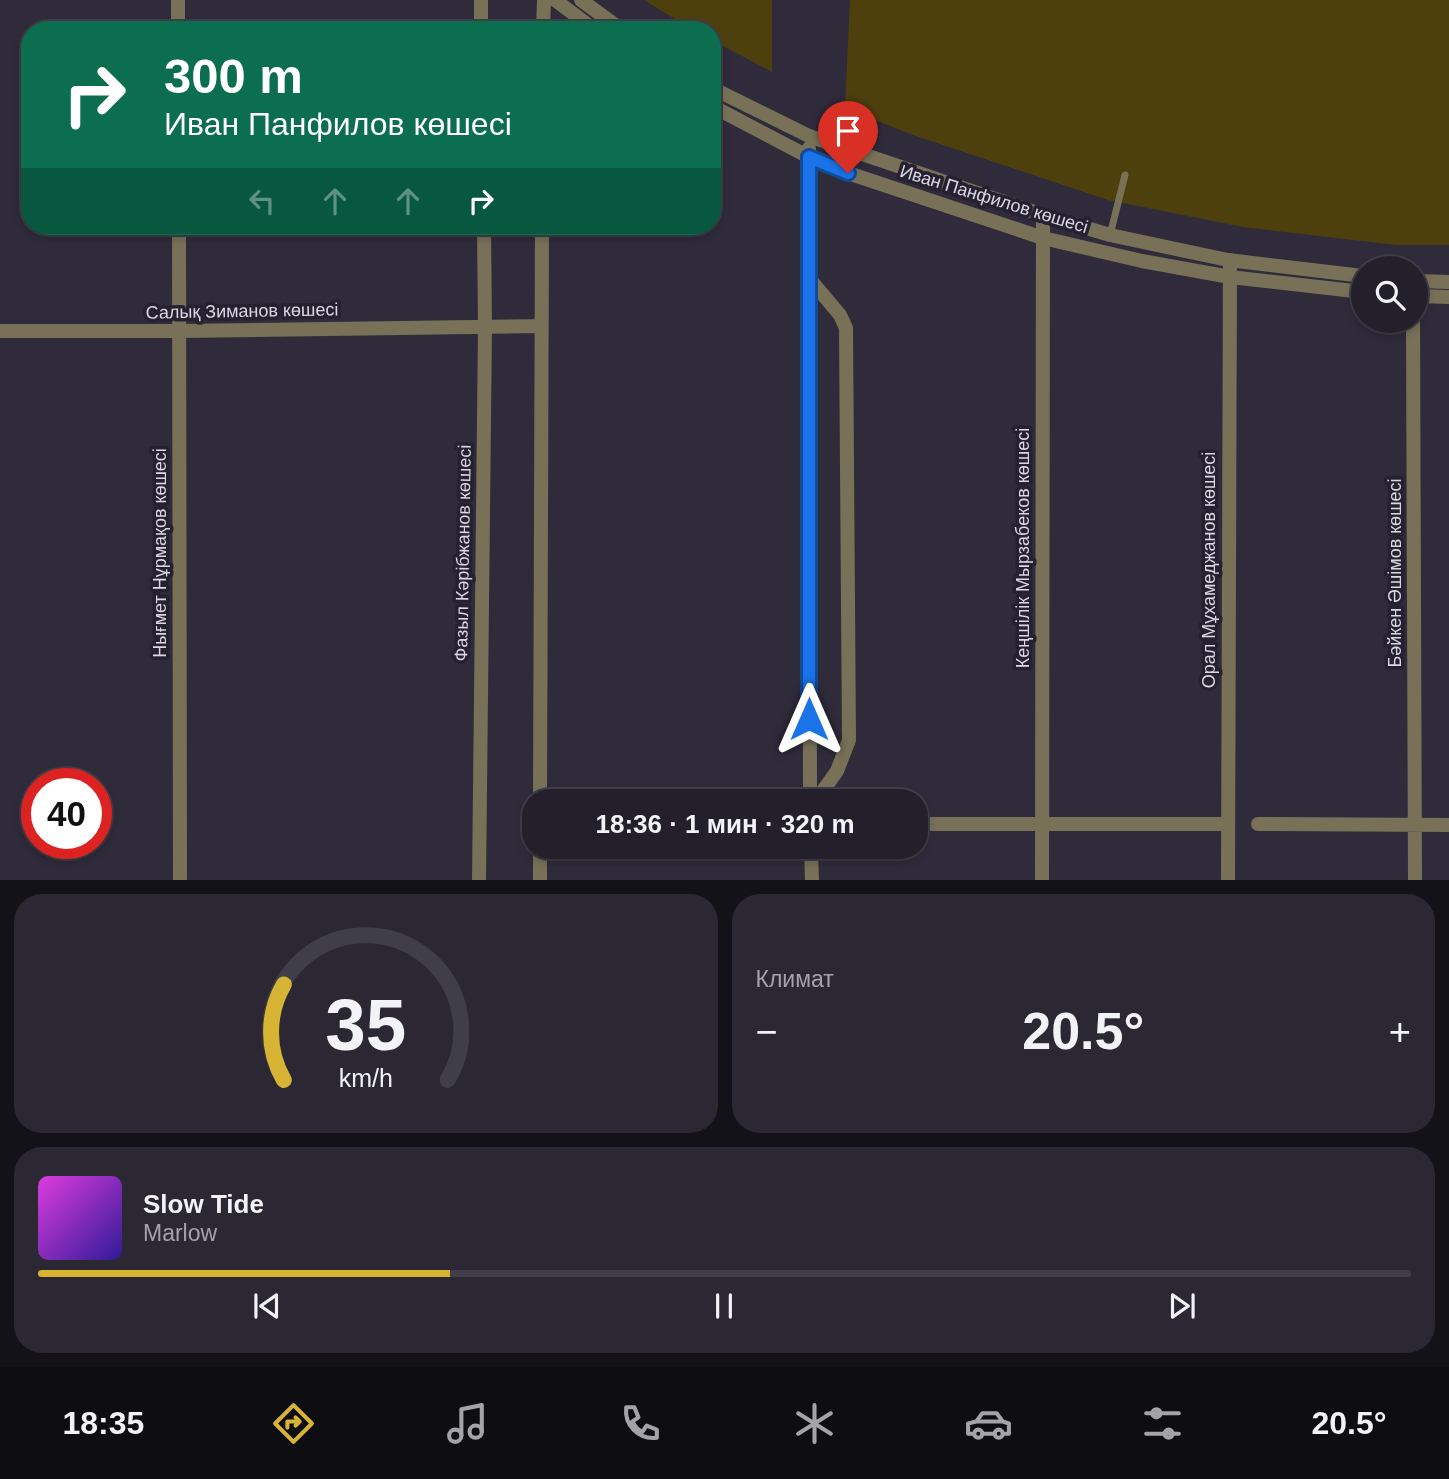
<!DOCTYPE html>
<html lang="ru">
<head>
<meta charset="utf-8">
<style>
	body { margin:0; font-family:Arial,sans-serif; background:#2b2834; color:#f1f3f6; height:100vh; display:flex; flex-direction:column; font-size:26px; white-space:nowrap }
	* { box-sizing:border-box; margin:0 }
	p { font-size:23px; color:#a3a3a9 }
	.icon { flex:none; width:38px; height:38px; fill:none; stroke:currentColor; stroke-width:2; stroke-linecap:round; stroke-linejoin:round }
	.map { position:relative; height:880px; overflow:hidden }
	.drawer { display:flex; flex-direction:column; gap:14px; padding:14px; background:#131218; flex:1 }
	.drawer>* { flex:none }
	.top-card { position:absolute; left:21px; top:21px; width:700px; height:214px; border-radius:28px; box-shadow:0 4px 10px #0003,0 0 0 2px #403e48; background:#0b6e4f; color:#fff; overflow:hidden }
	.tools { position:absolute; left:1351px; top:256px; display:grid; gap:14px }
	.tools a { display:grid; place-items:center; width:77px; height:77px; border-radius:50%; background:#23202c; box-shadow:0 4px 10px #0003,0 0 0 2px #403e48; font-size:35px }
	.speed { position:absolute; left:21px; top:768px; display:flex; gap:14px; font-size:35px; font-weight:700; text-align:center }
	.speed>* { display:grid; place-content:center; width:91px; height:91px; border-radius:50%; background:#23202c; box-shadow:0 4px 10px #0003,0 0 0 2px #403e48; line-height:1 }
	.speed .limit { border:10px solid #d22; background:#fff; color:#111 }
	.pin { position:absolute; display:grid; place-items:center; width:60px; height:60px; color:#fff; margin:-72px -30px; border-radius:50% 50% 50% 0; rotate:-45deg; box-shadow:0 0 7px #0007 }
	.pin .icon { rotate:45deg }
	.me { position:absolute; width:77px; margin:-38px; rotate:0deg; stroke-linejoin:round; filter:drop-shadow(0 0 5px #0008) }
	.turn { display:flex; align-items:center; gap:24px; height:147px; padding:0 28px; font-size:32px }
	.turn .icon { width:91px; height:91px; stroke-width:2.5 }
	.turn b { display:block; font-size:49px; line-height:60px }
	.lanes { display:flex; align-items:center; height:66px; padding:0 28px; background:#0003; justify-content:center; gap:35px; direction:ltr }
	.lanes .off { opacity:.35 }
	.big { font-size:52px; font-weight:800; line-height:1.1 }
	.drawer .card { flex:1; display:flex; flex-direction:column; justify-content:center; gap:10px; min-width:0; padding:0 24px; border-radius:28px; background:#2b2834 }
	.drawer .dial { align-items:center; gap:0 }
	.dial svg { height:182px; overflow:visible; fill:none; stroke:#403e48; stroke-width:7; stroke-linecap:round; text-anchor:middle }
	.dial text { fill:#f1f3f6; stroke:none }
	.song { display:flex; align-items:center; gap:21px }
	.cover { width:84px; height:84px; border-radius:10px; background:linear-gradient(135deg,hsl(300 70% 55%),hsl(250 70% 35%)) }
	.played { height:7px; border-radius:4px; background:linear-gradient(90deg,#d7b434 30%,#403e48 30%) }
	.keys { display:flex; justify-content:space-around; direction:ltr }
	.heat { display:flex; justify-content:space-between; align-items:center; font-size:38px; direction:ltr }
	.drawer .tiles { flex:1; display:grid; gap:14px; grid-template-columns:1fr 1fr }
	.card:last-child { grid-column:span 2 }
	.trip { position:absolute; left:522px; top:789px; width:406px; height:70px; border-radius:28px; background:#23202c; box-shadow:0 4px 10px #0003,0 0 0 2px #403e48; font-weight:800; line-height:70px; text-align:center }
	.dock { display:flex; height:112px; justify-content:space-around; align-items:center; background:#0e0d12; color:#a3a3a9 }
	.dock .icon { width:49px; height:49px }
	.dock .current { color:#d7b434 }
	.dock b { font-size:32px; color:#f1f3f6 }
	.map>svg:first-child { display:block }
</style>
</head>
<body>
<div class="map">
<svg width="1449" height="881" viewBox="0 0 1449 881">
	<rect width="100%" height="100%" fill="#2f2b3b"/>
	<path fill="#4e400d" d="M644,0H772V72L712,40V30H693Z
		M850,0H1449V245H1396L1243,227L1108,200L913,135L845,108Z"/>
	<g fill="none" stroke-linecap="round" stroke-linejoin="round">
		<path stroke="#787158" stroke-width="7" d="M1110,235L1125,175"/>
		<path stroke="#787158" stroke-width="14" d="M178,0V30
			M481,0V30
			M543,30L544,0
			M179,226L180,881
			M808,277L840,315L846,328L849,740L837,771L815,802
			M1413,320L1415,881
			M0,331H179L541,326
			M540,802L542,226
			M915,824H1228
			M1258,824L1449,825
			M540,847V881
			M479,881L485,327L484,226
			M1042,881L1043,215
			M1228,881L1230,260"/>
		<path stroke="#787158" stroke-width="14" d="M555,0L595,30
			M581,0L622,30
			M712,88L809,136L1043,215L1110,235L1228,260L1363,276
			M712,106L809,157L848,173L1043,238L1142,261L1230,277L1363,292
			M809,148L810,802
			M1416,281L1449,282
			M1416,296L1449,297
			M811,847L812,881"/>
	</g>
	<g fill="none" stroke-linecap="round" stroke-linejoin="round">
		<g stroke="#114b97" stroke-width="18">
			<path id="route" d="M809,719V157L848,173"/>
		</g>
		<use href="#route" stroke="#1a73e8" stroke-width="12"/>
	</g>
	<g text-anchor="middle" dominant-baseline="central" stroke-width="7" stroke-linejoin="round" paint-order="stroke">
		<g font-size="18" fill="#d9d7e1" stroke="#252131">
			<text transform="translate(994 199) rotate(17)">Иван Панфилов көшесі</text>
			<text transform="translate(242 311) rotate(-1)">Салық Зиманов көшесі</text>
			<text transform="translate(1023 548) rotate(-90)">Кеңшілік Мырзабеков көшесі</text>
			<text transform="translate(160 553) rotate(-90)">Нығмет Нұрмақов көшесі</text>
			<text transform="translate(463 553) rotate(-89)">Фазыл Кәрібжанов көшесі</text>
			<text transform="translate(1209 570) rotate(-90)">Орал Мұхамеджанов көшесі</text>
			<text transform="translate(1395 573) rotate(-90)">Бәйкен Әшімов көшесі</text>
		</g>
	</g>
</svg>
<div class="tools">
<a><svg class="icon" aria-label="search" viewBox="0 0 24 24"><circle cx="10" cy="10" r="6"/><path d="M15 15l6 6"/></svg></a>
</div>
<div class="speed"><div class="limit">40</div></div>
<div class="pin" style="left:848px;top:173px;background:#d93025"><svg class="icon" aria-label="arrive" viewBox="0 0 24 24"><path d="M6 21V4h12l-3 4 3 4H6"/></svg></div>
<svg class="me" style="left:809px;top:719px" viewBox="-20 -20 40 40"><path d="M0-17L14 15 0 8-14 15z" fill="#1a73e8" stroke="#fff" stroke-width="4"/></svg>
<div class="trip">18:36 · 1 мин · 320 m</div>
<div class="top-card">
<div class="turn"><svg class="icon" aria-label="right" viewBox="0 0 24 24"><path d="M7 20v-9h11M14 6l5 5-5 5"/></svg><div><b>300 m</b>Иван Панфилов көшесі</div></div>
<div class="lanes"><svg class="icon off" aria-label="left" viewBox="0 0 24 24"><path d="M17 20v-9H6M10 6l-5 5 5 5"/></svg><svg class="icon off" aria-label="ahead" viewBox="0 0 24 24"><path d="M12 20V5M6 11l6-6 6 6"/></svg><svg class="icon off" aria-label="ahead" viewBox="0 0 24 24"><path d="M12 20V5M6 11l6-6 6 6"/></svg><svg class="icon" aria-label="right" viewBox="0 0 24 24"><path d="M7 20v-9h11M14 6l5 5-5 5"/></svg></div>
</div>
</div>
<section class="drawer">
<div class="tiles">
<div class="card dial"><svg viewBox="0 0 100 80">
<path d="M14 69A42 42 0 1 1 86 69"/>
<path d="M14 69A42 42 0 0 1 14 27" stroke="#d7b434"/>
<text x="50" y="56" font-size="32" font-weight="700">35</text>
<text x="50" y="72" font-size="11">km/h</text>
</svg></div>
<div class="card"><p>Климат</p>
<div class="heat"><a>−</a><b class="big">20.5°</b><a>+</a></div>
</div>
<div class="card">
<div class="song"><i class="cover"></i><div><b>Slow Tide</b><p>Marlow</p></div></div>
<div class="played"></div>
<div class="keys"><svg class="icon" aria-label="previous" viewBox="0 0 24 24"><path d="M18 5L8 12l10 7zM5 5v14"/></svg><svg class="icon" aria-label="pause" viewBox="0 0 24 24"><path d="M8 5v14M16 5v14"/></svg><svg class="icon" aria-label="next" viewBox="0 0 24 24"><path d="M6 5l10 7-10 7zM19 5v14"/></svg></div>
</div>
</div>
</section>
<nav class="dock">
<b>18:35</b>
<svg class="icon current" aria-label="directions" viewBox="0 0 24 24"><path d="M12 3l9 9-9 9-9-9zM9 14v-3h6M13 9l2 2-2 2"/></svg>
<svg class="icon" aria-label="music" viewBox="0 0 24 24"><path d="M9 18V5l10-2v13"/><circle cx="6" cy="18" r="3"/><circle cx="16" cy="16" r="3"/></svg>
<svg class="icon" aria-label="phone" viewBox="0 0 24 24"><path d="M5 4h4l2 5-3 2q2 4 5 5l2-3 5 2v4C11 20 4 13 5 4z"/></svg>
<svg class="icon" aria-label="climate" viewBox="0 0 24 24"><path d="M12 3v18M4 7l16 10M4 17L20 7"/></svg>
<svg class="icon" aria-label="car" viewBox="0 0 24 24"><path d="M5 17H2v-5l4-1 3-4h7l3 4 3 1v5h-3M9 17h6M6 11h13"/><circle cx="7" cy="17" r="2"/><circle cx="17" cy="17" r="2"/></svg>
<svg class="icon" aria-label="filters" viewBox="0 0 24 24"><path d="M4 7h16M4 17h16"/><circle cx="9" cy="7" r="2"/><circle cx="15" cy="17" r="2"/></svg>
<b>20.5°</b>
</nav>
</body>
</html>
